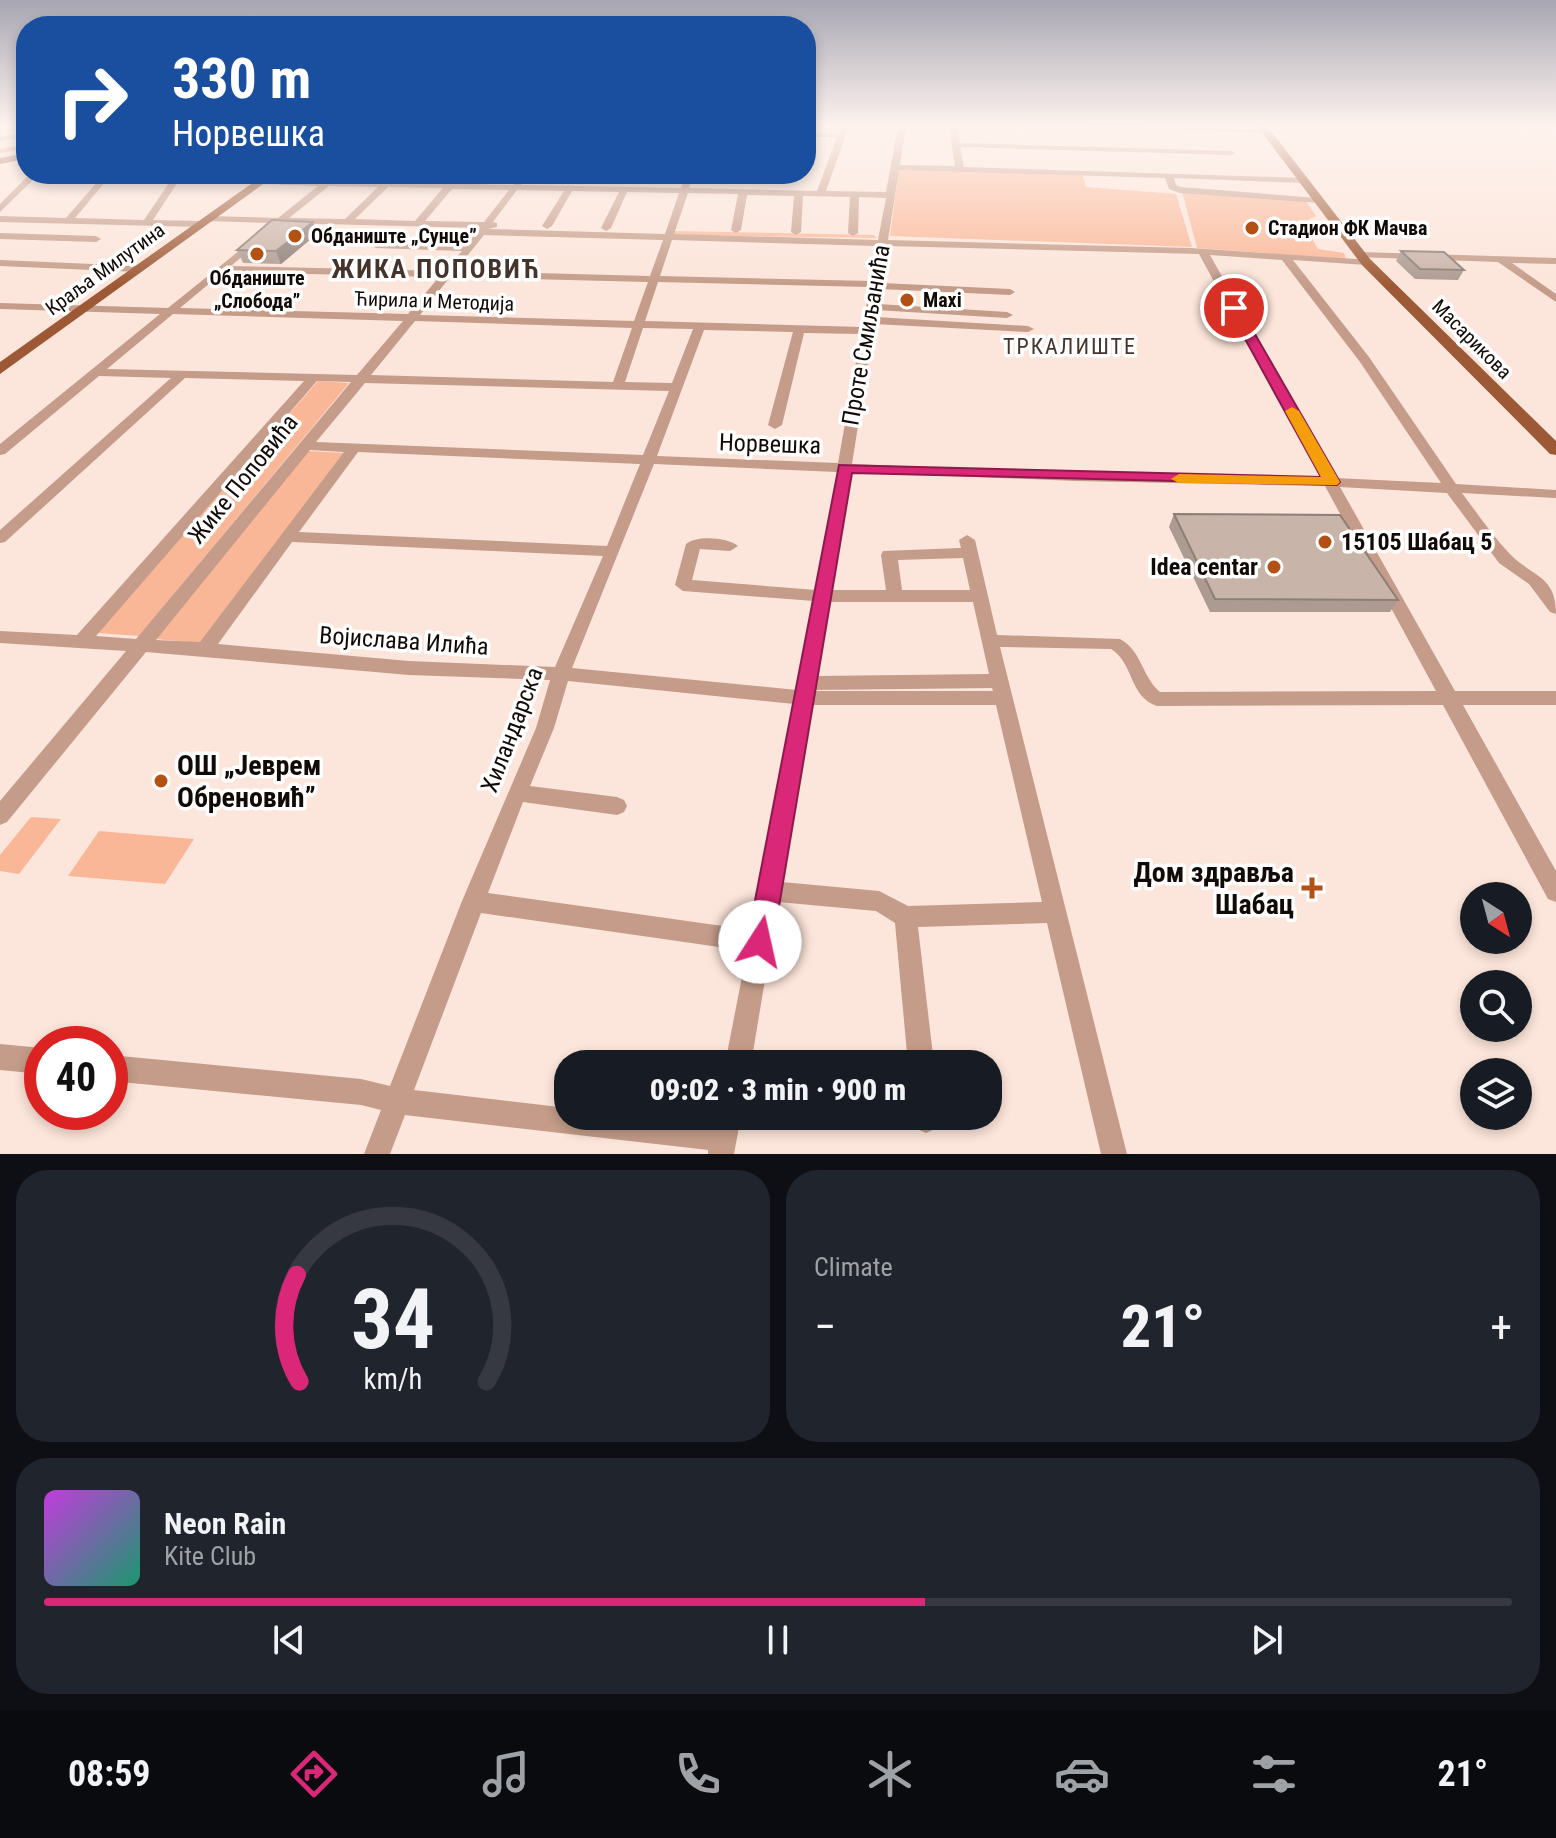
<!DOCTYPE html>
<html lang="en">
<head>
<meta charset="utf-8">
<style>
	body { margin:0; font-family:"Roboto Condensed",sans-serif; background:#20242c; color:#f1f3f6; height:100vh; display:flex; flex-direction:column; font-size:30px; white-space:nowrap }
	* { box-sizing:border-box; margin:0 }
	p { font-size:26px; color:#9ea1a6 }
	.icon { flex:none; width:44px; height:44px; fill:none; stroke:currentColor; stroke-width:2; stroke-linecap:round; stroke-linejoin:round }
	.map { position:relative; height:1154px; overflow:hidden }
	.drawer { display:flex; flex-direction:column; gap:16px; padding:16px; background:#0d0f14; flex:1 }
	.drawer>* { flex:none }
	.guide { position:absolute; left:16px; top:16px; width:800px; height:168px; border-radius:32px; box-shadow:0 4px 12px #0003; background:#1a4fa0; color:#fff; overflow:hidden }
	.needle { width:52px; rotate:144deg }
	.buttons { position:absolute; left:1460px; top:882px; display:grid; gap:16px }
	.buttons a { display:grid; place-items:center; width:72px; height:72px; border-radius:50%; background:#171b24; box-shadow:0 4px 12px #0003; font-size:40px }
	.speed { position:absolute; left:24px; top:1026px; display:flex; gap:16px; font-size:40px; font-weight:700; text-align:center }
	.speed>* { display:grid; place-content:center; width:104px; height:104px; border-radius:50%; background:#171b24; box-shadow:0 4px 12px #0003; line-height:1 }
	.speed .limit { border:12px solid #d22; background:#fff; color:#111 }
	.pin { position:absolute; display:grid; place-items:center; width:68px; height:68px; color:#fff; margin:-34px; border:4px solid #fff; border-radius:50%; box-shadow:0 2px 8px #0007 }
	.me { position:absolute; width:88px; margin:-44px; rotate:10deg; stroke-linejoin:round; filter:drop-shadow(0 0 6px #0008) }
	.turn { display:flex; align-items:center; gap:28px; height:168px; padding:0 24px; font-size:36px }
	.turn .icon { width:104px; height:104px; stroke-width:2.5 }
	.turn b { display:block; font-size:56px; line-height:68px }
	.big { font-size:60px; font-weight:800; line-height:1.1 }
	.drawer .card { flex:1; display:flex; flex-direction:column; justify-content:center; gap:12px; min-width:0; padding:0 28px; border-radius:32px; background:#20242c }
	.drawer .dial { align-items:center; gap:0 }
	.dial svg { height:208px; overflow:visible; fill:none; stroke:#363941; stroke-width:7; stroke-linecap:round; text-anchor:middle }
	.dial text { fill:#f1f3f6; stroke:none }
	.song { display:flex; align-items:center; gap:24px }
	.cover { width:96px; height:96px; border-radius:12px; background:linear-gradient(135deg,hsl(290 70% 55%),hsl(160 70% 35%)) }
	.played { height:8px; border-radius:4px; background:linear-gradient(90deg,#db2777 60%,#363941 60%) }
	.keys { display:flex; justify-content:space-around; direction:ltr }
	.heat { display:flex; justify-content:space-between; align-items:center; font-size:44px; direction:ltr }
	.drawer .tiles { flex:1; display:grid; gap:16px; grid-template-columns:1fr 1fr }
	.card:last-child { grid-column:span 2 }
	.trip { position:absolute; left:554px; top:1050px; width:448px; height:80px; border-radius:32px; background:#171b24; box-shadow:0 4px 12px #0003; font-weight:800; line-height:80px; text-align:center }
	.tabs { display:flex; height:128px; justify-content:space-around; align-items:center; background:#090b0e; color:#9ea1a6 }
	.tabs .icon { width:56px; height:56px }
	.tabs .selected { color:#db2777 }
	.tabs b { font-size:36px; color:#f1f3f6 }
	.map>svg:first-child { display:block }
</style>
</head>
<body>
<div class="map">
<svg width="1556" height="1154" viewBox="0 0 1556 1154">
	<rect width="100%" height="100%" fill="#fce5da"/>
	<path fill="#fab797" d="M899,169L1082,174L1086,187L1176,194L1192,247L890,236Z
		M1182,191L1306,201L1316,216L1309,219L1318,237H1311L1318,249L1344,253L1346,259L1197,248Z
		M674,231L873,235L877,238L673,235Z
		M318,381L349,383L139,636L97,633Z
		M308,451L346,453L203,643L155,639Z
		M31,817L61,819L19,874L0,871V855Z
		M99,831L194,839L165,884L68,876Z"/>
	<g fill="none" stroke-linecap="round" stroke-linejoin="round">
		<path fill="#e79064" fill-rule="evenodd" d="M26,145V149L0,153V149Z"/>
		<path fill="#c49c89" fill-rule="evenodd" d="M898,126H906L900,165L955,166L949,126H957L960,143L1231,151L1235,153L1231,155L960,147L964,167L1306,178L1307,180L1303,183L1174,178L1176,185L1181,187L1317,198L1320,199V203L1180,193L1169,189L1165,178L899,170L888,240L1191,248L1370,260L1371,262L1366,265L1293,260L1369,357L1456,484L1556,490V498L1462,493C1477,513 1492,535 1509,553C1531,577 1556,574 1556,614L1550,612L1529,584L1499,563L1447,493L1340,487L1455,691H1556V705H1463L1556,871V902L1548,899L1443,705L1157,706C1129,697 1134,663 1111,649L1000,647L1127,1154H1101L1047,923L918,927L934,1064H908L895,923L876,911L778,902L751,1064H725L747,951L481,913L414,1090L568,1108V1116H640L713,1124L715,1116H741L734,1154H708V1150L405,1115L390,1154H364L381,1110L361,1105L110,1081V1055L361,1079L390,1086L462,901L536,728L550,680L409,675L146,652L7,822L0,825V801L126,651L0,643V631L77,635L304,381L185,378L5,542L0,543V530L171,378L99,376L5,454L0,455V444L160,314L0,309V303L168,308L255,238L260,241L258,243L231,266L444,271L462,251L376,248L371,245L376,242L466,245L480,228L283,223L276,227L272,223L205,221V217L208,216L278,218L318,186L259,184V180L262,179L513,185L521,174H529L521,185L681,188L686,174H694L689,188L817,191L837,137H806V133H839L844,127L848,129L826,191L886,192ZM329,186L378,187L345,219L289,218ZM388,187L443,188L415,221L355,219ZM452,189L509,190L484,222L425,221ZM517,190L564,191L542,226L547,229L552,226L572,191L619,192L601,228L606,231L611,228L627,192L679,193L665,234L488,229L497,227V223L493,222ZM688,193L738,194L731,230L736,233L741,230L747,195L794,196L791,232L796,235L801,232L803,196L850,197L848,233L853,236L858,233L859,197L886,198L878,240L674,234ZM484,235L663,240L650,276L455,271ZM672,240L877,246L871,281L660,276ZM887,246L1199,254L1320,477L1076,473L852,464L874,324L1028,332L1034,329L1028,326L875,317L876,310L1007,318L1013,315L1007,312L878,304L880,289L1010,295L1015,292L1010,289L882,283ZM1210,255L1282,260L1360,362L1441,483L1335,478ZM223,272L439,277L408,314L180,308ZM450,277L648,282L634,321L420,315ZM658,282L870,287L862,327L645,321ZM173,314L403,321L357,375L107,369ZM415,321L632,328L613,382L371,375ZM643,328L693,329L672,383L625,382ZM704,330L793,332L768,425L775,429L782,425L804,333L861,334L838,463L657,456ZM317,381L351,382L136,639L96,636ZM365,383L669,391L643,455L316,442ZM310,450L344,452L200,642L156,640ZM358,452L640,464L607,546L299,532ZM654,464L837,472L816,590L692,580L700,549L730,551L738,546C728,537 696,535 686,544L675,585L683,591L814,601L799,678L796,683L797,690L572,668ZM851,472L1076,481L1325,486L1436,691L1160,692C1142,677 1142,651 1120,639L997,635L975,540L967,535L959,540L961,548L883,551L881,555L886,590H832ZM292,542L603,556L555,667L409,661L218,644ZM963,558L970,590H902L898,560ZM830,602H973L989,674L817,676ZM568,681L794,704L751,930L488,893L523,802L617,815L624,812L627,806L624,800L617,797L530,786L554,728ZM992,688L993,691H815V690ZM812,705H996L1042,902L908,906L879,891L782,882Z
			M1084,126L1266,129L1270,131L1266,133L1088,128Z
			M26,133V137L0,141V137Z
			M30,174H39L0,212V204Z
			M104,174H112L75,218L144,220L175,174H183L153,220L201,221L206,224L201,227L0,222V216L66,218Z
			M0,233L96,236L101,239L96,242L0,239Z
			M1361,252L1556,258V264L1512,263L1556,294V302L1498,262L1357,257V253Z
			M0,260L139,266L144,269L139,272L0,266Z
			M0,1044L42,1048V1074L0,1070Z
			M913,1116H939L935,1129L926,1133L917,1129Z"/>
		<path fill="#9d5935" fill-rule="evenodd" d="M1257,126H1267L1370,259L1556,441V455L1550,454L1362,265Z
			M26,153V159L0,164V158Z
			M265,174H277L0,374V362Z"/>
	</g>
	<path fill="#ad9b91" d="M317,234L281,264L243,263L237,250Z
		M1401,251L1464,270L1458,280L1415,279L1396,261Z
		M1174,514L1398,600L1390,612H1210L1169,527Z"/>
	<path fill="#8d7e76" d="M313,222L317,234L281,264L276,251Z"/>
	<path fill="#c9b4a9" stroke="#8d7e76" stroke-width="2" d="M272,220L313,222L276,251L237,250Z
		M1401,251L1444,252L1464,270L1420,269Z
		M1174,514L1340,515L1398,600L1215,599Z"/>
	<linearGradient id="sky" x2="0" y2="1"><stop stop-color="#a7a6b3"/><stop offset="0.44" stop-color="#fef3ee"/><stop offset="1" stop-color="#fef3ee" stop-opacity="0"/></linearGradient>
	<rect width="1556" height="287" fill="url(#sky)"/>
	<path fill="#db2777" stroke="#8e194d" stroke-width="2" d="M1229,305L1240,308L1340,482L1337,485L852,473L773,942L770,951L760,955L751,951L747,942L839,465L1321,477L1228,308Z"/>
	<path fill="#f59e0b" d="M1292,407L1299,411L1340,482L1337,485L1179,483L1171,479L1179,474L1321,477L1285,411Z"/>
	<g fill="#b25113" stroke="#fff" stroke-width="3">
		<circle cx="1252" cy="228" r="8"/>
		<circle cx="295" cy="236" r="8"/>
		<circle cx="257" cy="254" r="8"/>
		<circle cx="907" cy="300" r="8"/>
		<circle cx="1325" cy="542" r="8"/>
		<circle cx="1274" cy="567" r="8"/>
		<circle cx="161" cy="781" r="8"/>
		<path d="M1308 876h8v8h8v8h-8v8h-8v-8h-8v-8h8z"/>
	</g>
	<g text-anchor="middle" dominant-baseline="central" stroke-width="7" stroke-linejoin="round" paint-order="stroke">
		<g font-size="20" font-weight="bold" fill="#110a07" stroke="#fff" text-anchor="start">
			<text x="1268" y="228">Стадион ФК Мачва</text>
			<text x="311" y="236">Обданиште „Сунце”</text>
			<text x="257" y="278" text-anchor="middle">Обданиште<tspan x="257" dy="23">„Слобода”</tspan></text>
			<text x="923" y="300">Maxi</text>
		</g>
		<g font-size="20" fill="#110a07" stroke="#fff">
			<text transform="translate(105 269) rotate(-36)">Краља Милутина</text>
			<text transform="translate(434 301) rotate(2)">Ћирила и Методија</text>
			<text transform="translate(1472 339) rotate(45)">Масарикова</text>
		</g>
		<g font-size="22" letter-spacing="2" fill="#45342b" stroke="#fff">
			<text x="1070" y="346">ТРКАЛИШТЕ</text>
		</g>
		<g font-size="24" fill="#110a07" stroke="#fff">
			<text transform="translate(866 335) rotate(-80)">Проте Смиљанића</text>
			<text transform="translate(770 444) rotate(2)">Норвешка</text>
			<text transform="translate(243 479) rotate(-51)">Жике Поповића</text>
			<text transform="translate(404 641) rotate(4)">Војислава Илића</text>
			<text transform="translate(512 730) rotate(-69)">Хиландарска</text>
		</g>
		<g font-size="24" font-weight="bold" fill="#110a07" stroke="#fff" text-anchor="start">
			<text x="1341" y="542">15105 Шабац 5</text>
			<text x="1258" y="567" text-anchor="end">Idea centar</text>
		</g>
		<g font-size="26" font-weight="bold" letter-spacing="2" fill="#45342b" stroke="#fff">
			<text x="436" y="269">ЖИКА ПОПОВИЋ</text>
		</g>
		<g font-size="28" font-weight="bold" fill="#110a07" stroke="#fff" text-anchor="start">
			<text x="177" y="765">ОШ „Јеврем<tspan x="177" dy="32">Обреновић”</tspan></text>
			<text x="1294" y="872" text-anchor="end">Дом здравља<tspan x="1294" dy="32">Шабац</tspan></text>
		</g>
	</g>
</svg>
<div class="buttons">
<a><svg class="needle" viewBox="-14 -14 28 28"><path d="M0-13l5 13h-10z" fill="#e53935"/><path d="M0 13l5-13h-10z" fill="#9ea1a6"/></svg></a>
<a><svg class="icon" aria-label="search" viewBox="0 0 24 24"><circle cx="10" cy="10" r="6"/><path d="M15 15l6 6"/></svg></a>
<a><svg class="icon" aria-label="layers" viewBox="0 0 24 24"><path d="M12 4l9 5-9 5-9-5zM3 14l9 5 9-5"/></svg></a>
</div>
<div class="speed"><div class="limit">40</div></div>
<div class="pin" style="left:1234px;top:308px;background:#d93025"><svg class="icon" aria-label="arrive" viewBox="0 0 24 24"><path d="M6 21V4h12l-3 4 3 4H6"/></svg></div>
<svg class="me" style="left:760px;top:942px" viewBox="-20 -20 40 40"><circle r="19" fill="#fff"/><path d="M0-13L10 11 0 6-10 11z" fill="#db2777"/></svg>
<div class="trip">09:02 · 3 min · 900 m</div>
<div class="guide">
<div class="turn"><svg class="icon" aria-label="right" viewBox="0 0 24 24"><path d="M7 20v-9h11M14 6l5 5-5 5"/></svg><div><b>330 m</b>Норвешка</div></div>
</div>
</div>
<section class="drawer">
<div class="tiles">
<div class="card dial"><svg viewBox="0 0 100 80">
<path d="M14 69A42 42 0 1 1 86 69"/>
<path d="M14 69A42 42 0 0 1 13 28" stroke="#db2777"/>
<text x="50" y="56" font-size="32" font-weight="700">34</text>
<text x="50" y="72" font-size="11">km/h</text>
</svg></div>
<div class="card"><p>Climate</p>
<div class="heat"><a>−</a><b class="big">21°</b><a>+</a></div>
</div>
<div class="card">
<div class="song"><i class="cover"></i><div><b>Neon Rain</b><p>Kite Club</p></div></div>
<div class="played"></div>
<div class="keys"><svg class="icon" aria-label="previous" viewBox="0 0 24 24"><path d="M18 5L8 12l10 7zM5 5v14"/></svg><svg class="icon" aria-label="pause" viewBox="0 0 24 24"><path d="M8 5v14M16 5v14"/></svg><svg class="icon" aria-label="next" viewBox="0 0 24 24"><path d="M6 5l10 7-10 7zM19 5v14"/></svg></div>
</div>
</div>
</section>
<nav class="tabs">
<b>08:59</b>
<svg class="icon selected" aria-label="directions" viewBox="0 0 24 24"><path d="M12 3l9 9-9 9-9-9zM9 14v-3h6M13 9l2 2-2 2"/></svg>
<svg class="icon" aria-label="music" viewBox="0 0 24 24"><path d="M9 18V5l10-2v13"/><circle cx="6" cy="18" r="3"/><circle cx="16" cy="16" r="3"/></svg>
<svg class="icon" aria-label="phone" viewBox="0 0 24 24"><path d="M5 4h4l2 5-3 2q2 4 5 5l2-3 5 2v4C11 20 4 13 5 4z"/></svg>
<svg class="icon" aria-label="climate" viewBox="0 0 24 24"><path d="M12 3v18M4 7l16 10M4 17L20 7"/></svg>
<svg class="icon" aria-label="car" viewBox="0 0 24 24"><path d="M5 17H2v-5l4-1 3-4h7l3 4 3 1v5h-3M9 17h6M6 11h13"/><circle cx="7" cy="17" r="2"/><circle cx="17" cy="17" r="2"/></svg>
<svg class="icon" aria-label="filters" viewBox="0 0 24 24"><path d="M4 7h16M4 17h16"/><circle cx="9" cy="7" r="2"/><circle cx="15" cy="17" r="2"/></svg>
<b>21°</b>
</nav>
</body>
</html>
